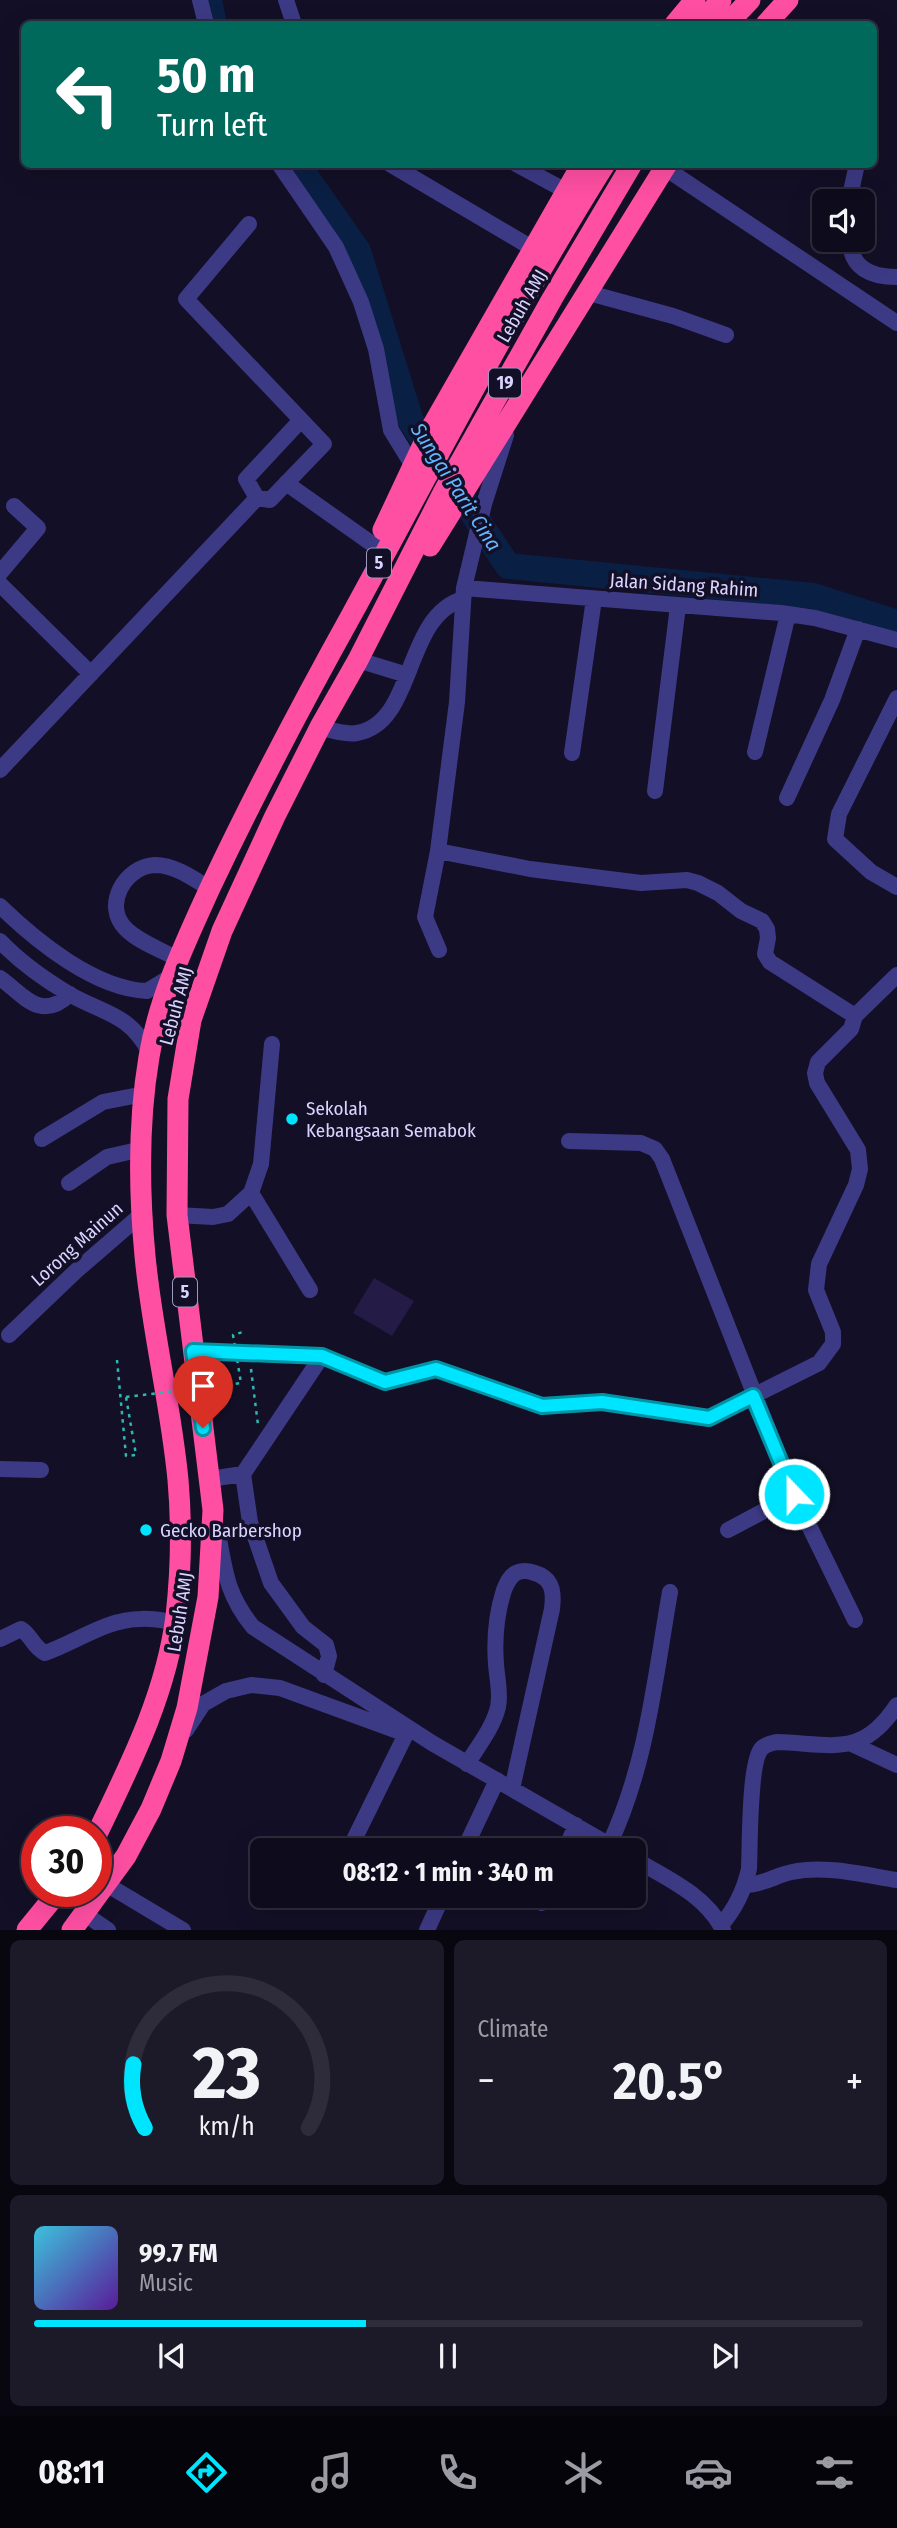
<!DOCTYPE html>
<html lang="en">
<head>
<meta charset="utf-8">
<style>
	body { margin:0; font-family:"Fira Sans Condensed",sans-serif; background:#1c1929; color:#f1f3f6; height:100vh; display:flex; flex-direction:column; font-size:26px; white-space:nowrap }
	* { box-sizing:border-box; margin:0 }
	p { font-size:23px; color:#9b9ba3 }
	.icon { flex:none; width:38px; height:38px; fill:none; stroke:currentColor; stroke-width:2; stroke-linecap:round; stroke-linejoin:round }
	.map { position:relative; height:1930px; overflow:hidden }
	.drawer { display:flex; flex-direction:column; gap:10px; padding:10px; background:#08060f; flex:1 }
	.drawer>* { flex:none }
	.guide { position:absolute; left:21px; top:21px; width:856px; height:147px; border-radius:10px; box-shadow:0 7px 28px #0002,0 0 0 2px #2e2b3b; background:#00695c; color:#fff; overflow:hidden }
	.buttons { position:absolute; left:812px; top:189px; display:grid; gap:14px }
	.buttons a { display:grid; place-items:center; width:63px; height:63px; border-radius:10px; background:#0e0b1c; box-shadow:0 7px 28px #0002,0 0 0 2px #2e2b3b; font-size:35px }
	.speed { position:absolute; left:21px; top:1816px; display:flex; gap:14px; font-size:35px; font-weight:700; text-align:center }
	.speed>* { display:grid; place-content:center; width:91px; height:91px; border-radius:50%; background:#0e0b1c; box-shadow:0 7px 28px #0002,0 0 0 2px #2e2b3b; line-height:1 }
	.speed .limit { border:10px solid #d22; background:#fff; color:#111 }
	.pin { position:absolute; display:grid; place-items:center; width:60px; height:60px; color:#fff; margin:-72px -30px; border-radius:50% 50% 50% 0; rotate:-45deg; box-shadow:0 0 7px #0007 }
	.pin .icon { rotate:45deg }
	.me { position:absolute; width:77px; margin:-38px; rotate:338deg; stroke-linejoin:round; filter:drop-shadow(0 0 5px #0008) }
	.turn { display:flex; align-items:center; gap:24px; height:147px; padding:0 21px; font-size:32px }
	.turn .icon { width:91px; height:91px; stroke-width:2.5 }
	.turn b { display:block; font-size:49px; line-height:60px }
	.big { font-size:52px; font-weight:700; line-height:1.1 }
	.drawer .tile { flex:1; display:flex; flex-direction:column; justify-content:center; gap:10px; min-width:0; padding:0 24px; border-radius:10px; background:#1c1929 }
	.drawer .dial { align-items:center; gap:0 }
	.dial svg { height:182px; overflow:visible; fill:none; stroke:#2e2b3b; stroke-width:7; stroke-linecap:round; text-anchor:middle }
	.dial text { fill:#f1f3f6; stroke:none }
	.song { display:flex; align-items:center; gap:21px }
	.cover { width:84px; height:84px; border-radius:10px; background:linear-gradient(135deg,hsl(190 70% 55%),hsl(270 70% 35%)) }
	.played { height:7px; border-radius:4px; background:linear-gradient(90deg,#00e5ff 40%,#2e2b3b 40%) }
	.keys { display:flex; justify-content:space-around; direction:ltr }
	.heat { display:flex; justify-content:space-between; align-items:center; font-size:38px; direction:ltr }
	.drawer .tiles { flex:1; display:grid; gap:10px; grid-template-columns:1fr 1fr }
	.tile:last-child { grid-column:span 2 }
	.trip { position:absolute; left:250px; top:1838px; width:396px; height:70px; border-radius:10px; background:#0e0b1c; box-shadow:0 7px 28px #0002,0 0 0 2px #2e2b3b; font-weight:700; line-height:70px; text-align:center }
	.tab-bar { display:flex; height:112px; justify-content:space-around; align-items:center; background:#06040b; color:#9b9ba3 }
	.tab-bar .icon { width:49px; height:49px }
	.tab-bar .current { color:#00e5ff }
	.tab-bar b { font-size:32px; color:#f1f3f6 }
	.map>svg:first-child { display:block }
</style>
</head>
<body>
<div class="map">
<svg width="897" height="1930" viewBox="0 0 897 1930">
	<rect width="100%" height="100%" fill="#130f26"/>
	<g fill="none" stroke-linecap="round" stroke-linejoin="round">
		<path stroke="#0a1f44" stroke-width="26" d="M209,0L214,24
			M297,164L358,251L411,421L508,566L814,596L897,623"/>
	</g>
	<path fill="#241b47" d="M374,1278L414,1301L392,1336L353,1313Z"/>
	<g fill="none" stroke-linecap="round" stroke-linejoin="round">
		<path stroke="#2fb8b0" stroke-width="2.5" stroke-dasharray="3.5 5" stroke-linecap="butt" d="M117,1360L126,1456L136,1455L126,1397
			M251,1369L258,1425"/>
		<path stroke="#3d3a85" stroke-width="16" d="M200,0L206,24
			M286,0L294,24
			M279,164L336,247L361,302L376,349L391,430L413,466
			M390,164L532,248
			M516,164L566,191
			M665,168L897,323
			M852,201L850,196L857,164
			M249,224L186,299L324,444L270,500L257,498L246,479L301,420
			M850,240C850,268 871,277 897,277
			M589,293L673,316L726,335
			M286,483L375,546
			M0,573L38,528L14,506
			M0,584L91,674
			M464,588L781,613L815,618L897,640
			M358,660L407,675
			M897,698L839,814L835,839L871,872L897,887
			M320,727C331,730 345,735 357,733C416,723 403,617 463,599
			M755,752L788,614
			M572,753L594,599
			M0,770L257,498
			M655,791L678,606
			M787,798L832,700L858,629
			M438,851L530,869L641,883L687,880L698,883L718,893L741,911L762,921L767,929L768,938L765,954L770,962L855,1016
			M0,906C36,941 95,989 147,991L170,977
			M0,941C20,962 44,979 69,994C104,1014 129,1013 150,1053
			M439,950L425,917L438,851L457,702L464,588L484,504L506,435
			M178,959C161,950 139,942 126,929C102,906 125,866 155,865C175,865 194,879 210,889
			M0,978C23,994 40,1023 70,994
			M42,1139L103,1102L144,1094
			M569,1141L641,1143L655,1149L662,1159L794,1495L855,1620
			M69,1183L107,1157L142,1149
			M251,1193L310,1290
			M177,1215L213,1217L228,1214L251,1193L261,1164L272,1044
			M9,1335L76,1271L142,1214
			M193,1351L322,1356L385,1382L436,1369L542,1406L602,1402L709,1418L819,1363L833,1344V1332L816,1290L819,1264L856,1185L860,1169L858,1150L817,1083L815,1073L818,1062L851,1029L855,1016L897,975
			M0,1469L41,1470
			M243,1474L250,1522L271,1583L303,1627L326,1645L329,1656L324,1675
			M210,1479L243,1474L322,1356
			M728,1530L794,1495
			M218,1533C225,1572 227,1595 253,1627L432,1743L618,1850
			M0,1639L21,1629C32,1636 33,1647 45,1653C77,1642 106,1619 141,1619C152,1618 164,1621 175,1622
			M186,1730L203,1704L226,1691L251,1685L280,1688L403,1733
			M852,1744L897,1765
			M467,1764C478,1746 493,1728 498,1707C501,1693 497,1679 496,1664C494,1638 496,1615 504,1590C507,1583 509,1577 516,1573C525,1568 544,1574 549,1583C554,1590 553,1601 552,1609L512,1789
			M609,1845C647,1765 655,1677 670,1592
			M349,1850L406,1734
			M464,1850L497,1780
			M565,1850L576,1825
			M634,1859C665,1877 706,1895 723,1930
			M106,1884L183,1930
			M745,1885C763,1885 776,1875 792,1872C826,1865 864,1875 897,1880
			M542,1903L546,1895
			M85,1914L108,1930
			M721,1925C736,1908 744,1891 749,1869C750,1847 749,1760 762,1748C766,1744 772,1743 777,1742C834,1744 862,1758 897,1705
			M427,1930L443,1895"/>
		<path stroke="#ff4fa3" stroke-width="21" d="M675,24L695,0
			M700,24L721,0
			M727,24L750,0
			M766,24L788,0
			M383,530L430,430L582,164
			M430,546L667,164
			M96,1836C130,1765 166,1695 176,1616C181,1571 182,1525 178,1480C171,1405 152,1331 145,1256C139,1192 138,1122 149,1057C159,997 185,943 210,888C254,795 302,704 352,614C434,464 513,310 605,164
			M27,1930L58,1892
			M72,1930L126,1856L151,1809L171,1761L187,1708L208,1597L213,1510L177,1215L178,1099L191,1020L222,931L275,816L320,727L358,660L443,493L552,299L632,164"/>
		<path stroke="#2fb8b0" stroke-width="2.5" stroke-dasharray="3.5 5" stroke-linecap="butt" d="M126,1397L241,1383L233,1335L246,1331"/>
	</g>
	<g fill="none" stroke-linecap="round" stroke-linejoin="round">
		<g stroke="#0095a6" stroke-width="18">
			<path id="route" d="M203,1428L193,1351L322,1356L385,1382L436,1369L542,1406L602,1402L709,1418L753,1396L794,1494"/>
		</g>
		<use href="#route" stroke="#00e5ff" stroke-width="12"/>
	</g>
	<g fill="#00e5ff" stroke="#130f26" stroke-width="2.5">
		<circle cx="292" cy="1119" r="7"/>
		<circle cx="146" cy="1530" r="7"/>
	</g>
	<g text-anchor="middle" dominant-baseline="central" stroke-width="7" stroke-linejoin="round" paint-order="stroke">
		<g fill="#130f26" stroke="#9e99be" stroke-width="2">
			<rect x="489" y="368.5" width="32" height="29" rx="5"/>
			<rect x="367" y="548.5" width="24" height="29" rx="5"/>
			<rect x="173" y="1277.5" width="24" height="29" rx="5"/>
		</g>
		<g font-size="18" font-weight="bold" fill="#d9d4ff">
			<text x="505" y="383">19</text>
			<text x="379" y="563">5</text>
			<text x="185" y="1292">5</text>
		</g>
		<g font-size="19" fill="#d9d4ff" stroke="#130f26">
			<text transform="translate(522 306) rotate(-60)">Lebuh AMJ</text>
			<text transform="translate(684 585) rotate(4)">Jalan Sidang Rahim</text>
			<text transform="translate(176 1006) rotate(-75)">Lebuh AMJ</text>
			<text transform="translate(77 1244) rotate(-42)">Lorong Mainun</text>
			<text transform="translate(180 1612) rotate(-81)">Lebuh AMJ</text>
		</g>
		<g font-size="19" fill="#d9d4ff" stroke="#130f26" text-anchor="start">
			<text x="306" y="1108">Sekolah<tspan x="306" dy="22">Kebangsaan Semabok</tspan></text>
			<text x="160" y="1530">Gecko Barbershop</text>
		</g>
		<g font-size="21" font-style="italic" fill="#62b6ff" stroke="#130f26">
			<text transform="translate(456 487) rotate(57)">Sungai Parit Cina</text>
		</g>
	</g>
</svg>
<div class="buttons">
<a><svg class="icon" aria-label="sound" viewBox="0 0 24 24"><path d="M4 9h4l5-4v14l-5-4H4zM17 9q2 3 0 6"/></svg></a>
</div>
<div class="speed"><div class="limit">30</div></div>
<div class="pin" style="left:203px;top:1428px;background:#d93025"><svg class="icon" aria-label="arrive" viewBox="0 0 24 24"><path d="M6 21V4h12l-3 4 3 4H6"/></svg></div>
<svg class="me" style="left:794px;top:1494px" viewBox="-20 -20 40 40"><circle r="17" fill="#00e5ff" stroke="#fff" stroke-width="3"/><path d="M0-11L8 9 0 5-8 9z" fill="#fff"/></svg>
<div class="trip">08:12 · 1 min · 340 m</div>
<div class="guide">
<div class="turn"><svg class="icon" aria-label="left" viewBox="0 0 24 24"><path d="M17 20v-9H6M10 6l-5 5 5 5"/></svg><div><b>50 m</b>Turn left</div></div>
</div>
</div>
<section class="drawer">
<div class="tiles">
<div class="tile dial"><svg viewBox="0 0 100 80">
<path d="M14 69A42 42 0 1 1 86 69"/>
<path d="M14 69A42 42 0 0 1 9 41" stroke="#00e5ff"/>
<text x="50" y="56" font-size="32" font-weight="700">23</text>
<text x="50" y="72" font-size="11">km/h</text>
</svg></div>
<div class="tile"><p>Climate</p>
<div class="heat"><a>−</a><b class="big">20.5°</b><a>+</a></div>
</div>
<div class="tile">
<div class="song"><i class="cover"></i><div><b>99.7 FM</b><p>Music</p></div></div>
<div class="played"></div>
<div class="keys"><svg class="icon" aria-label="previous" viewBox="0 0 24 24"><path d="M18 5L8 12l10 7zM5 5v14"/></svg><svg class="icon" aria-label="pause" viewBox="0 0 24 24"><path d="M8 5v14M16 5v14"/></svg><svg class="icon" aria-label="next" viewBox="0 0 24 24"><path d="M6 5l10 7-10 7zM19 5v14"/></svg></div>
</div>
</div>
</section>
<nav class="tab-bar">
<b>08:11</b>
<svg class="icon current" aria-label="directions" viewBox="0 0 24 24"><path d="M12 3l9 9-9 9-9-9zM9 14v-3h6M13 9l2 2-2 2"/></svg>
<svg class="icon" aria-label="music" viewBox="0 0 24 24"><path d="M9 18V5l10-2v13"/><circle cx="6" cy="18" r="3"/><circle cx="16" cy="16" r="3"/></svg>
<svg class="icon" aria-label="phone" viewBox="0 0 24 24"><path d="M5 4h4l2 5-3 2q2 4 5 5l2-3 5 2v4C11 20 4 13 5 4z"/></svg>
<svg class="icon" aria-label="climate" viewBox="0 0 24 24"><path d="M12 3v18M4 7l16 10M4 17L20 7"/></svg>
<svg class="icon" aria-label="car" viewBox="0 0 24 24"><path d="M5 17H2v-5l4-1 3-4h7l3 4 3 1v5h-3M9 17h6M6 11h13"/><circle cx="7" cy="17" r="2"/><circle cx="17" cy="17" r="2"/></svg>
<svg class="icon" aria-label="filters" viewBox="0 0 24 24"><path d="M4 7h16M4 17h16"/><circle cx="9" cy="7" r="2"/><circle cx="15" cy="17" r="2"/></svg>
</nav>
</body>
</html>
